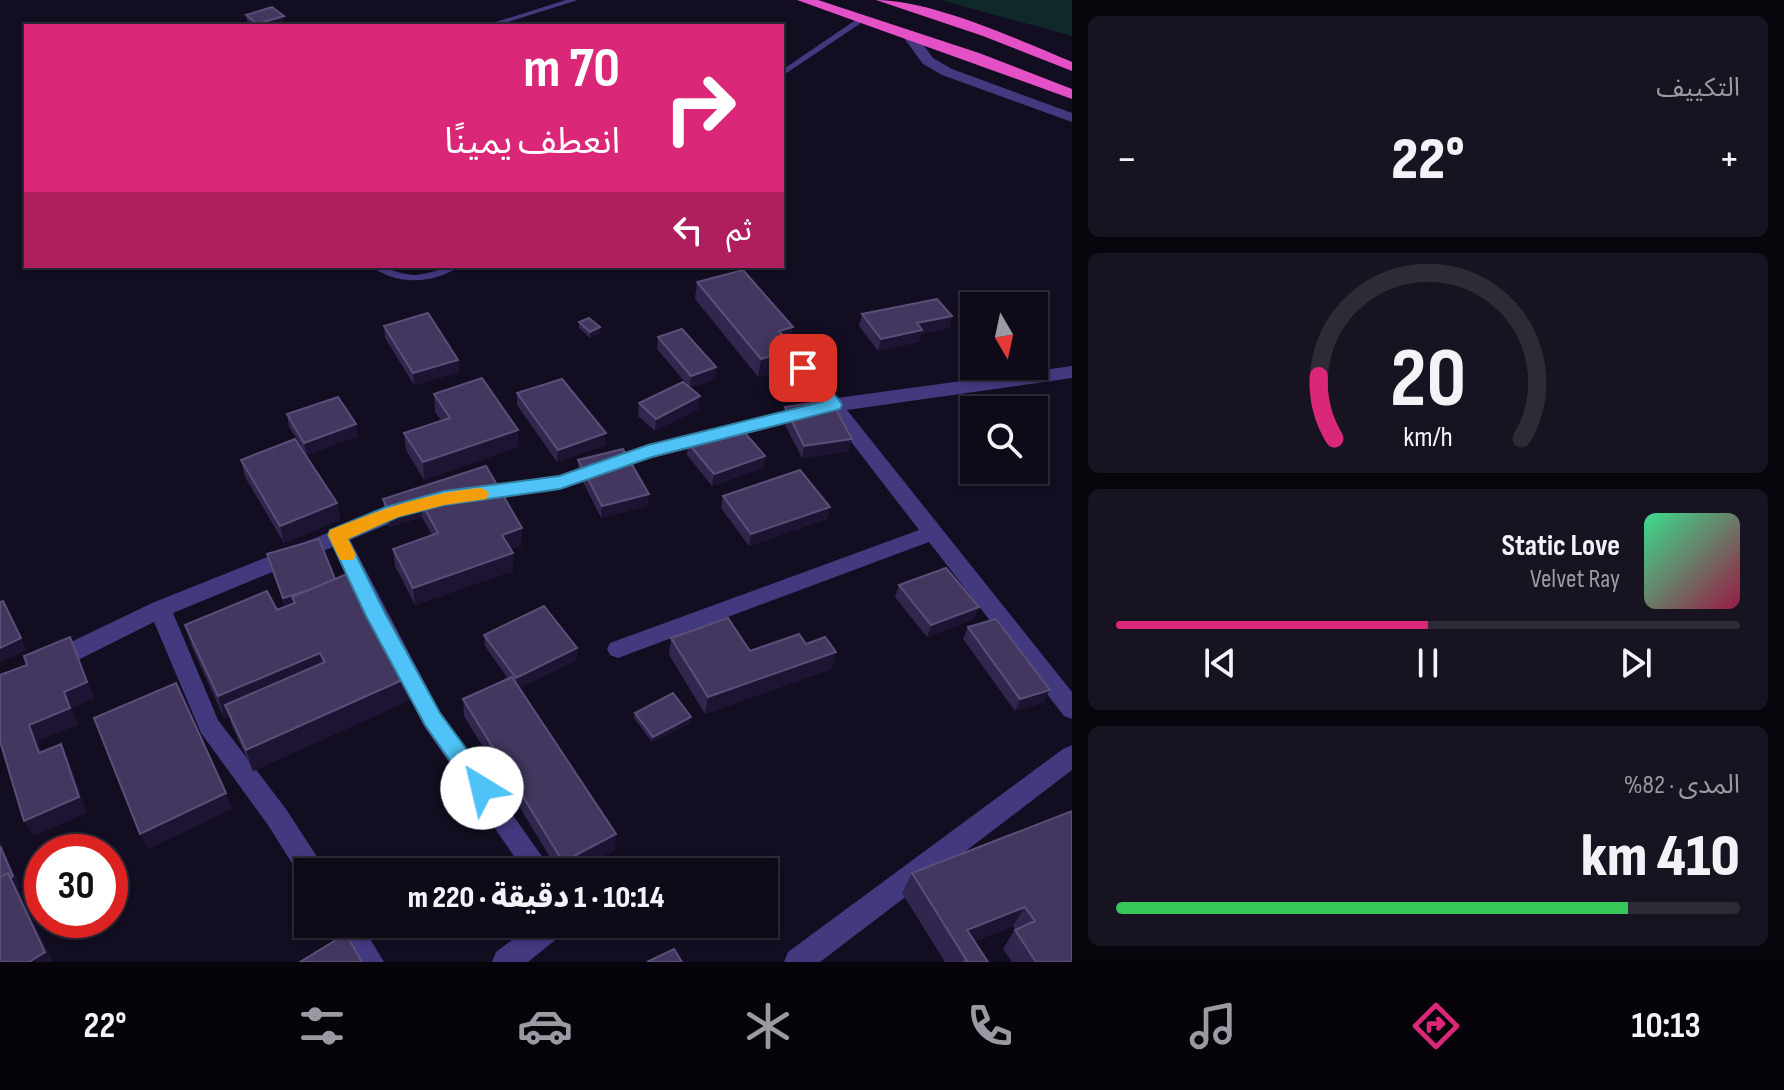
<!DOCTYPE html>
<html lang="ar">
<head>
<meta charset="utf-8">
<style>
	body { margin:0; font-family:"Sofia Sans Condensed","Noto Sans Arabic",sans-serif; background:#171321; color:#f1f3f6; direction:rtl; height:100vh; display:flex; flex-direction:column; font-size:30px; white-space:nowrap }
	* { box-sizing:border-box; margin:0 }
	p { font-size:26px; color:#9b9aa2 }
	.icon { flex:none; width:44px; height:44px; fill:none; stroke:currentColor; stroke-width:2; stroke-linecap:round; stroke-linejoin:round }
	.map { position:relative; flex:1; overflow:hidden; direction:ltr }
	.sheet { display:flex; flex-direction:column; gap:16px; padding:16px; background:#08060d; width:712px }
	.sheet>* { flex:none }
	.top-card { position:absolute; left:24px; top:24px; width:760px; height:244px; border-radius:0px; box-shadow:0 2px 6px #0004,0 0 0 2px #2e2b37; direction:rtl; background:#db2777; color:#fff; overflow:hidden }
	.needle { width:52px; rotate:171deg }
	.buttons { position:absolute; left:960px; top:292px; display:grid; gap:16px }
	.buttons a { display:grid; place-items:center; width:88px; height:88px; border-radius:0px; background:#0e0a18; box-shadow:0 2px 6px #0004,0 0 0 2px #2e2b37; font-size:40px }
	.speed { position:absolute; left:24px; top:834px; display:flex; gap:16px; font-size:40px; font-weight:700; text-align:center }
	.speed>* { display:grid; place-content:center; width:104px; height:104px; border-radius:50%; background:#0e0a18; box-shadow:0 2px 6px #0004,0 0 0 2px #2e2b37; line-height:1 }
	.speed .limit { border:12px solid #d22; background:#fff; color:#111 }
	.pin { position:absolute; display:grid; place-items:center; width:68px; height:68px; color:#fff; margin:-34px; border-radius:16px; box-shadow:0 4px 12px #0006 }
	.me { position:absolute; width:88px; margin:-44px; rotate:324deg; stroke-linejoin:round; filter:drop-shadow(0 0 6px #0008) }
	.turn { display:flex; align-items:center; gap:28px; height:168px; padding:0 32px; font-size:36px }
	.turn .icon { width:104px; height:104px; stroke-width:2.5 }
	.turn b { display:block; font-size:56px; line-height:68px }
	.then { display:flex; align-items:center; height:76px; padding:0 32px; background:#0003; gap:16px; font-size:30px }
	.big { font-size:60px; font-weight:800; line-height:1.1 }
	.sheet .widget { flex:1; display:flex; flex-direction:column; justify-content:center; gap:12px; min-width:0; padding:0 28px; border-radius:12px; background:#171321 }
	.sheet .dial { align-items:center; gap:0 }
	.dial svg { height:208px; overflow:visible; fill:none; stroke:#2e2b37; stroke-width:7; stroke-linecap:round; text-anchor:middle }
	.dial text { fill:#f1f3f6; stroke:none }
	.song { display:flex; align-items:center; gap:24px }
	.cover { width:96px; height:96px; border-radius:12px; background:linear-gradient(135deg,hsl(150 70% 55%),hsl(340 70% 35%)) }
	.played { height:8px; border-radius:4px; background:linear-gradient(90deg,#db2777 50%,#2e2b37 50%) }
	.keys { display:flex; justify-content:space-around; direction:ltr }
	.heat { display:flex; justify-content:space-between; align-items:center; font-size:44px; direction:ltr }
	.charge { height:12px; border-radius:6px; background:linear-gradient(90deg,#34c759 82%,#2e2b37 0) }
	.trip { position:absolute; left:294px; top:858px; width:484px; height:80px; border-radius:0px; background:#0e0a18; box-shadow:0 2px 6px #0004,0 0 0 2px #2e2b37; font-weight:800; line-height:80px; text-align:center; direction:rtl }
	.dock { display:flex; height:128px; justify-content:space-around; align-items:center; background:#06040a; color:#9b9aa2 }
	.dock .icon { width:56px; height:56px }
	.dock .on { color:#db2777 }
	.dock b { font-size:36px; color:#f1f3f6 }
	main { display:flex; flex:1; min-height:0 }
	.map>svg:first-child { display:block }
</style>
</head>
<body>
<main>
<section class="sheet">
<div class="widget"><p>التكييف</p>
<div class="heat"><a>−</a><b class="big">22°</b><a>+</a></div>
</div>
<div class="widget dial"><svg viewBox="0 0 100 80">
<path d="M14 69A42 42 0 1 1 86 69"/>
<path d="M14 69A42 42 0 0 1 8 45" stroke="#db2777"/>
<text x="50" y="56" font-size="32" font-weight="700">20</text>
<text x="50" y="72" font-size="11">km/h</text>
</svg></div>
<div class="widget">
<div class="song"><i class="cover"></i><div><b>Static Love</b><p>Velvet Ray</p></div></div>
<div class="played"></div>
<div class="keys"><svg class="icon" aria-label="previous" viewBox="0 0 24 24"><path d="M18 5L8 12l10 7zM5 5v14"/></svg><svg class="icon" aria-label="pause" viewBox="0 0 24 24"><path d="M8 5v14M16 5v14"/></svg><svg class="icon" aria-label="next" viewBox="0 0 24 24"><path d="M6 5l10 7-10 7zM19 5v14"/></svg></div>
</div>
<div class="widget"><p>المدى · 82%</p><b class="big">410 km</b><div class="charge"></div></div>
</section>
<div class="map">
<svg width="1072" height="962" viewBox="0 0 1072 962">
	<rect width="100%" height="100%" fill="#120d20"/>
	<path fill="#102829" d="M940,0H1072V36Z"/>
	<g fill="none" stroke-linecap="round" stroke-linejoin="round">
		<path fill="#42397e" fill-rule="evenodd" d="M566,0H578L495,26H483Z
			M860,17L867,19L782,76V70Z
			M371,266C387,266 399,275 415,275C432,274 443,266 460,266C435,284 396,286 371,266Z"/>
		<path fill="#42397e" fill-rule="evenodd" d="M903,31H913L933,58L952,69L1072,113V122L942,75L923,64L901,34Z
			M787,344L793,346L837,398L1072,366V378L847,410L1072,692V719L1064,716L929,542L626,655L618,658L610,655L607,649L610,643L919,530L829,413L652,458L560,489L474,502L467,500L464,495L467,490L474,488L559,475L648,445L820,402L778,350Z
			M408,501L415,503L418,508L415,513L350,540L440,712L553,872H525L424,726L333,547L173,613L218,720L286,809L321,863L325,872H308V883L303,881L268,825L201,733L154,622L60,669L52,671L44,669L41,662L44,655L152,603Z
			M1072,745V770L820,962H784L788,952L1063,749Z
			M332,924H361L384,962H354Z
			M533,924H568L564,933L528,962H492L496,952Z"/>
		<path fill="#e450c5" fill-rule="evenodd" d="M797,0H818L979,53L1072,89V99Z
			M876,0C932,0 1019,40 1072,62V71L983,36Z"/>
	</g>
	<path fill="#31264d" d="M246,15L284,16V21L269,26H253L247,21Z
		M697,282L790,343L792,367L758,377L695,299Z
		M862,314L952,316L949,328L921,334L918,342L878,351L859,326Z
		M579,322L600,327V333L590,338L579,328Z
		M384,326L458,360L459,372L414,385L385,338Z
		M658,337L716,367L715,379L690,388L657,349Z
		M517,393L605,445L557,462L517,405Z
		M434,394L518,447L424,480L406,450L404,433L441,420L435,412Z
		M639,403L699,409L655,431L638,416Z
		M785,407L849,451L802,458L782,419Z
		M287,414L358,436L307,455L289,427Z
		M688,443L765,456L763,468L712,486L687,455Z
		M241,460L337,503L340,520L284,543L245,477Z
		M578,460L649,494L647,506L601,518L578,472Z
		M486,466L522,528V545L511,549L513,571L415,605L395,566L393,549L432,535L422,517L390,527L385,517L383,499Z
		M723,496L830,507L827,519L749,546L721,508Z
		M267,554L335,579L409,677L412,699L253,771L232,726L229,716L224,718L192,647L185,625L277,610L285,607Z
		M899,585L974,619L927,637L895,597Z
		M968,627L1044,702L1015,711L963,639Z
		M484,635L577,648L576,660L519,688L615,850L572,872H559L464,716L463,699L508,679L485,646Z
		M671,638L750,651L806,644L836,652L831,669L705,714L669,655Z
		M635,713L691,717L690,723L652,742L634,718Z
		M1072,811V962H1012L1003,949L1015,929L1013,926L975,941L988,962H945L902,893L912,873Z"/>
	<path fill="#1d1433" d="M284,16V21L269,26H257V24Z
		M952,316L949,328L921,334L918,342L878,351L881,339L917,323Z
		M600,327V333L590,338V332Z
		M793,327L789,344L779,331Z
		M795,349L792,367L758,377L761,359Z
		M458,360L459,372L414,385L413,373Z
		M716,367L715,379L690,388L691,376Z
		M700,396L699,409L655,431L656,419Z
		M356,424L358,436L307,455L304,443Z
		M518,430V447L424,480L423,462Z
		M606,433L605,445L557,462L558,450Z
		M852,439L849,451L802,458L804,446Z
		M765,456L763,468L712,486L714,474Z
		M649,494L647,506L601,518L602,506Z
		M420,500L422,517L390,527L388,510Z
		M337,503L340,520L284,543L280,526Z
		M830,507L827,519L749,546L751,534Z
		M522,528V545L502,552V535Z
		M513,553V571L415,605L413,588Z
		M336,582L292,597L295,607L286,610L283,598Z
		M979,607L974,619L927,637L931,625Z
		M70,637L95,699L72,708L78,725L38,741L47,769L39,753L29,725L64,692Z
		M21,638L27,650L0,662V648Z
		M577,648L576,660L516,690V678Z
		M836,652L831,669L705,714L708,697Z
		M320,653L324,675L225,705L229,716L224,718L218,696Z
		M409,677L412,699L253,771L246,750Z
		M1050,690L1044,702L1015,711L1020,699Z
		M691,717L690,723L652,742L653,737Z
		M61,744L69,760L87,813L34,836L24,821Z
		M226,793L232,809L147,850L140,834Z
		M616,834L615,850L572,872H562L563,862Z
		M0,842L20,887L18,888L53,962H29L0,898Z
		M1025,907L1013,926L959,948L967,930Z"/>
	<path fill="#433760" stroke="#5a4f79" stroke-width="2" d="M272,7L284,16L257,24L246,15Z
		M743,270L793,327L779,331L795,349L761,359L697,282Z
		M937,299L952,316L917,323L922,330L881,339L862,314Z
		M428,313L458,360L413,373L384,326Z
		M589,318L600,327L590,332L579,322Z
		M682,329L716,367L691,376L658,337Z
		M482,378L518,430L423,462L404,433L450,418L434,394Z
		M562,379L606,433L558,450L517,393Z
		M683,382L700,396L656,419L639,403Z
		M338,397L356,424L304,443L287,414Z
		M831,400L852,439L804,446L785,407Z
		M738,425L765,456L714,474L688,443Z
		M295,439L337,503L280,526L241,460Z
		M623,449L649,494L602,506L578,460Z
		M486,466L522,528L502,535L513,553L413,588L393,549L438,533L420,500L388,510L383,499Z
		M800,470L830,507L751,534L723,496Z
		M319,539L335,579L306,591L283,598L267,554Z
		M946,568L979,607L931,625L899,585Z
		M347,574L409,677L246,750L225,705L325,662L320,653L218,696L185,625L267,591L277,610L295,603L292,597Z
		M3,601L21,638L0,648V602Z
		M544,606L577,648L516,678L484,635Z
		M728,618L750,651L799,634L806,644L825,637L836,652L708,697L671,638Z
		M996,619L1050,690L1020,699L968,627Z
		M70,637L87,682L64,692L70,708L29,725L39,753L61,744L79,797L24,821L0,741V675L27,665L24,656Z
		M512,677L616,834L563,862L463,699Z
		M176,683L226,793L140,834L94,718Z
		M673,693L691,717L653,737L635,713Z
		M1072,811V962H1036L1015,930L1035,921L1025,907L967,930L988,962H964L967,961L912,873Z
		M0,846L13,876L11,878L8,873L0,877Z
		M8,873L45,952L29,962H0V877Z
		M346,934L362,962H300Z
		M674,949L682,962H647Z"/>
	<path fill="#4fc3f7" stroke="#337fa1" stroke-width="2" d="M803,363L808,364L840,401L842,405L840,409L652,457L560,489L444,505L398,517L348,539L385,613L440,713L490,781L493,788L490,795L482,798L474,795L425,725L366,616L328,535L330,530L386,507L444,491L559,476L648,445L822,402L794,368Z"/>
	<path fill="#f59e0b" d="M480,488L486,490L489,494L486,499L444,505L398,517L348,539L356,555L353,560H340L328,535L330,530C380,510 426,493 480,488Z"/>
</svg>
<div class="buttons">
<a><svg class="needle" viewBox="-14 -14 28 28"><path d="M0-13l5 13h-10z" fill="#e53935"/><path d="M0 13l5-13h-10z" fill="#9b9aa2"/></svg></a>
<a><svg class="icon" aria-label="search" viewBox="0 0 24 24"><circle cx="10" cy="10" r="6"/><path d="M15 15l6 6"/></svg></a>
</div>
<div class="speed"><div class="limit">30</div></div>
<div class="pin" style="left:803px;top:368px;background:#d93025"><svg class="icon" aria-label="arrive" viewBox="0 0 24 24"><path d="M6 21V4h12l-3 4 3 4H6"/></svg></div>
<svg class="me" style="left:482px;top:788px" viewBox="-20 -20 40 40"><circle r="19" fill="#fff"/><path d="M0-13L10 11 0 6-10 11z" fill="#4fc3f7"/></svg>
<div class="trip">10:14 · 1 دقيقة · 220 m</div>
<div class="top-card">
<div class="turn"><svg class="icon" aria-label="right" viewBox="0 0 24 24"><path d="M7 20v-9h11M14 6l5 5-5 5"/></svg><div><b>70 m</b>انعطف يمينًا</div></div>
<div class="then">ثم<svg class="icon" aria-label="left" viewBox="0 0 24 24"><path d="M17 20v-9H6M10 6l-5 5 5 5"/></svg></div>
</div>
</div>
</main>
<nav class="dock">
<b>10:13</b>
<svg class="icon on" aria-label="directions" viewBox="0 0 24 24"><path d="M12 3l9 9-9 9-9-9zM9 14v-3h6M13 9l2 2-2 2"/></svg>
<svg class="icon" aria-label="music" viewBox="0 0 24 24"><path d="M9 18V5l10-2v13"/><circle cx="6" cy="18" r="3"/><circle cx="16" cy="16" r="3"/></svg>
<svg class="icon" aria-label="phone" viewBox="0 0 24 24"><path d="M5 4h4l2 5-3 2q2 4 5 5l2-3 5 2v4C11 20 4 13 5 4z"/></svg>
<svg class="icon" aria-label="climate" viewBox="0 0 24 24"><path d="M12 3v18M4 7l16 10M4 17L20 7"/></svg>
<svg class="icon" aria-label="car" viewBox="0 0 24 24"><path d="M5 17H2v-5l4-1 3-4h7l3 4 3 1v5h-3M9 17h6M6 11h13"/><circle cx="7" cy="17" r="2"/><circle cx="17" cy="17" r="2"/></svg>
<svg class="icon" aria-label="filters" viewBox="0 0 24 24"><path d="M4 7h16M4 17h16"/><circle cx="9" cy="7" r="2"/><circle cx="15" cy="17" r="2"/></svg>
<b>22°</b>
</nav>
</body>
</html>
